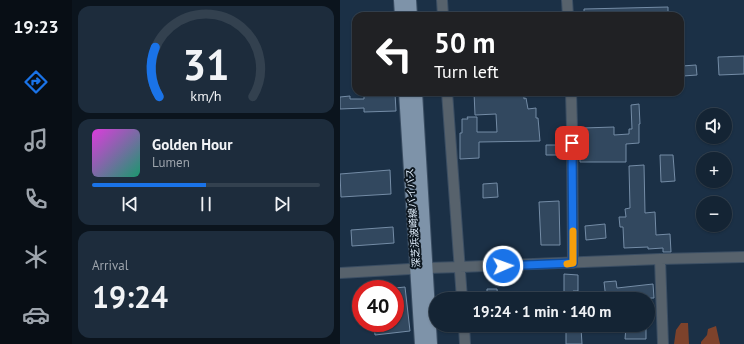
<!DOCTYPE html>
<html lang="en">
<head>
<meta charset="utf-8">
<style>
	body { margin:0; font-family:"PT Sans","Noto Sans JP",sans-serif; background:#1d2c3c; color:#f1f3f6; height:100vh; display:flex; flex-direction:column; font-size:15px; white-space:nowrap }
	* { box-sizing:border-box; margin:0 }
	p { font-size:13px; color:#9da4ac }
	.icon { flex:none; width:22px; height:22px; fill:none; stroke:currentColor; stroke-width:2; stroke-linecap:round; stroke-linejoin:round }
	.map { position:relative; flex:1; overflow:hidden }
	.drawer { display:flex; flex-direction:column; gap:6px; padding:6px; background:#0b141d; width:268px }
	.drawer>* { flex:none }
	.guide { position:absolute; left:12px; top:12px; width:332px; height:84px; border-radius:12px; box-shadow:0 1px 3px #0004,0 0 0 1px #33414f; background:#202124; color:#fff; overflow:hidden }
	.fabs { position:absolute; left:356px; top:108px; display:grid; gap:8px }
	.fabs a { display:grid; place-items:center; width:36px; height:36px; border-radius:50%; background:#142434; box-shadow:0 1px 3px #0004,0 0 0 1px #33414f; font-size:20px }
	.speed { position:absolute; left:12px; top:280px; display:flex; gap:8px; font-size:20px; font-weight:700; text-align:center }
	.speed>* { display:grid; place-content:center; width:52px; height:52px; border-radius:50%; background:#142434; box-shadow:0 1px 3px #0004,0 0 0 1px #33414f; line-height:1 }
	.speed .limit { border:6px solid #d22; background:#fff; color:#111 }
	.pin { position:absolute; display:grid; place-items:center; width:34px; height:34px; color:#fff; margin:-17px; border-radius:8px; box-shadow:0 2px 6px #0006 }
	.me { position:absolute; width:44px; margin:-22px; rotate:88deg; stroke-linejoin:round; filter:drop-shadow(0 0 3px #0008) }
	.turn { display:flex; align-items:center; gap:14px; height:84px; padding:0 16px; font-size:18px }
	.turn .icon { width:52px; height:52px; stroke-width:2.5 }
	.turn b { display:block; font-size:28px; line-height:34px }
	.big { font-size:30px; font-weight:800; line-height:1.1 }
	.drawer .card { flex:1; display:flex; flex-direction:column; justify-content:center; gap:6px; min-width:0; padding:0 14px; border-radius:12px; background:#1d2c3c }
	.drawer .dial { align-items:center; gap:0 }
	.dial svg { height:104px; overflow:visible; fill:none; stroke:#33414f; stroke-width:7; stroke-linecap:round; text-anchor:middle }
	.dial text { fill:#f1f3f6; stroke:none }
	.song { display:flex; align-items:center; gap:12px }
	.cover { width:48px; height:48px; border-radius:6px; background:linear-gradient(135deg,hsl(300 70% 55%),hsl(160 70% 35%)) }
	.played { height:4px; border-radius:2px; background:linear-gradient(90deg,#1a73e8 50%,#33414f 50%) }
	.keys { display:flex; justify-content:space-around; direction:ltr }
	.trip { position:absolute; left:89px; top:292px; width:226px; height:40px; border-radius:20px; background:#142434; box-shadow:0 1px 3px #0004,0 0 0 1px #33414f; font-weight:800; line-height:40px; text-align:center }
	main { display:flex; flex:1; min-height:0 }
	.tab-bar { display:flex; flex-direction:column; width:72px; justify-content:space-around; align-items:center; background:#080e15; color:#9da4ac }
	.tab-bar .icon { width:28px; height:28px }
	.tab-bar .active { color:#1a73e8 }
	.tab-bar b { font-size:18px; color:#f1f3f6 }
	.map>svg:first-child { display:block }
</style>
</head>
<body>
<main>
<nav class="tab-bar">
<b>19:23</b>
<svg class="icon active" aria-label="directions" viewBox="0 0 24 24"><path d="M12 3l9 9-9 9-9-9zM9 14v-3h6M13 9l2 2-2 2"/></svg>
<svg class="icon" aria-label="music" viewBox="0 0 24 24"><path d="M9 18V5l10-2v13"/><circle cx="6" cy="18" r="3"/><circle cx="16" cy="16" r="3"/></svg>
<svg class="icon" aria-label="phone" viewBox="0 0 24 24"><path d="M5 4h4l2 5-3 2q2 4 5 5l2-3 5 2v4C11 20 4 13 5 4z"/></svg>
<svg class="icon" aria-label="climate" viewBox="0 0 24 24"><path d="M12 3v18M4 7l16 10M4 17L20 7"/></svg>
<svg class="icon" aria-label="car" viewBox="0 0 24 24"><path d="M5 17H2v-5l4-1 3-4h7l3 4 3 1v5h-3M9 17h6M6 11h13"/><circle cx="7" cy="17" r="2"/><circle cx="17" cy="17" r="2"/></svg>
</nav>
<section class="drawer">
<div class="card dial"><svg viewBox="0 0 100 80">
<path d="M14 69A42 42 0 1 1 86 69"/>
<path d="M14 69A42 42 0 0 1 11 31" stroke="#1a73e8"/>
<text x="50" y="56" font-size="32" font-weight="700">31</text>
<text x="50" y="72" font-size="11">km/h</text>
</svg></div>
<div class="card">
<div class="song"><i class="cover"></i><div><b>Golden Hour</b><p>Lumen</p></div></div>
<div class="played"></div>
<div class="keys"><svg class="icon" aria-label="previous" viewBox="0 0 24 24"><path d="M18 5L8 12l10 7zM5 5v14"/></svg><svg class="icon" aria-label="pause" viewBox="0 0 24 24"><path d="M8 5v14M16 5v14"/></svg><svg class="icon" aria-label="next" viewBox="0 0 24 24"><path d="M6 5l10 7-10 7zM19 5v14"/></svg></div>
</div>
<div class="card"><p>Arrival</p><b class="big">19:24</b></div>
</section>
<div class="map">
<svg width="404" height="344" viewBox="0 0 404 344">
	<rect width="100%" height="100%" fill="#1b3046"/>
	<path fill="#7d422b" d="M341,323H348L349,344H334L336,330Z
		M376,326L380,344H361V342L367,335L368,329Z"/>
	<path fill="#32485f" stroke="#748ca6" d="M328,7V16H244V9Z
		M404,56V74L379,75L378,57Z
		M356,65L357,75L343,76L342,66Z
		M134,92H184V99L186,98L188,109L196,108V118H198L200,141L139,142V158L120,159V133H122V119H128L127,117H137V132H157L156,114L135,115Z
		M55,93L56,111L24,112V108L0,109V97L10,96V99H24V94Z
		M299,104L300,124H299V143L286,144V162H240V149H244L243,128L274,127V135L289,134V129H292L291,105Z
		M206,145H221V155H206Z
		M320,155H333L335,181L321,182Z
		M304,165L305,213L315,212L316,235L330,234L331,252H323V248L308,249V247L284,248L283,227H280L279,217H286L285,209L290,208L289,166Z
		M50,170L51,194L1,197L0,174Z
		M157,183L158,197L143,198V184Z
		M219,201L220,245H201L199,202Z
		M265,224L266,238L246,240L245,226Z
		M53,227L54,243L12,246L11,230Z
		M224,274L238,275V291H233V299H224Z
		M276,281L277,288L313,284L314,298L266,299L264,282Z
		M65,287L70,331L35,335L34,323H55V288Z
		M147,289H157L158,299H147Z
		M297,325H306V339H285L286,327L297,328Z
		M226,328H241L242,344H226Z"/>
	<g fill="none" stroke-linecap="round" stroke-linejoin="round">
		<g stroke="#3b4e63" stroke-width="12">
			<path id="minor" d="M102,0L103,16
				M227,0L228,16
				M107,92L122,299
				M231,92L232,128L233,263
				M320,259L323,344
				M0,273L87,268L120,267L320,259L404,257
				M124,325L125,344"/>
		</g>
		<g stroke="#3b4e63" stroke-width="14">
			<path id="major" d="M60,0L61,16
				M70,0L71,16
				M65,92L81,344
				M76,92L91,344"/>
		</g>
		<use href="#minor" stroke="#57626c" stroke-width="10"/>
		<use href="#major" stroke="#7e93a9" stroke-width="12"/>
	</g>
	<g fill="none" stroke-linecap="round" stroke-linejoin="round">
		<g stroke="#114b97" stroke-width="10">
			<path id="route" d="M163,266L233,263L232,143"/>
		</g>
		<use href="#route" stroke="#1a73e8" stroke-width="7"/>
		<path stroke="#f59e0b" stroke-width="7" d="M227,264L233,263V231"/>
	</g>
	<g text-anchor="middle" dominant-baseline="central" stroke-width="4" stroke-linejoin="round" paint-order="stroke">
		<g font-size="10" fill="#e0edfb" stroke="#0e1821">
			<text transform="translate(73 218) rotate(-94)">深芝浜波崎線バイパス</text>
		</g>
	</g>
</svg>
<div class="fabs">
<a><svg class="icon" aria-label="sound" viewBox="0 0 24 24"><path d="M4 9h4l5-4v14l-5-4H4zM17 9q2 3 0 6"/></svg></a>
<a>+</a>
<a>−</a>
</div>
<div class="speed"><div class="limit">40</div></div>
<div class="pin" style="left:232px;top:143px;background:#d93025"><svg class="icon" aria-label="arrive" viewBox="0 0 24 24"><path d="M6 21V4h12l-3 4 3 4H6"/></svg></div>
<svg class="me" style="left:163px;top:266px" viewBox="-20 -20 40 40"><circle r="17" fill="#1a73e8" stroke="#fff" stroke-width="3"/><path d="M0-11L8 9 0 5-8 9z" fill="#fff"/></svg>
<div class="trip">19:24 · 1 min · 140 m</div>
<div class="guide">
<div class="turn"><svg class="icon" aria-label="left" viewBox="0 0 24 24"><path d="M17 20v-9H6M10 6l-5 5 5 5"/></svg><div><b>50 m</b>Turn left</div></div>
</div>
</div>
</main>
</body>
</html>
